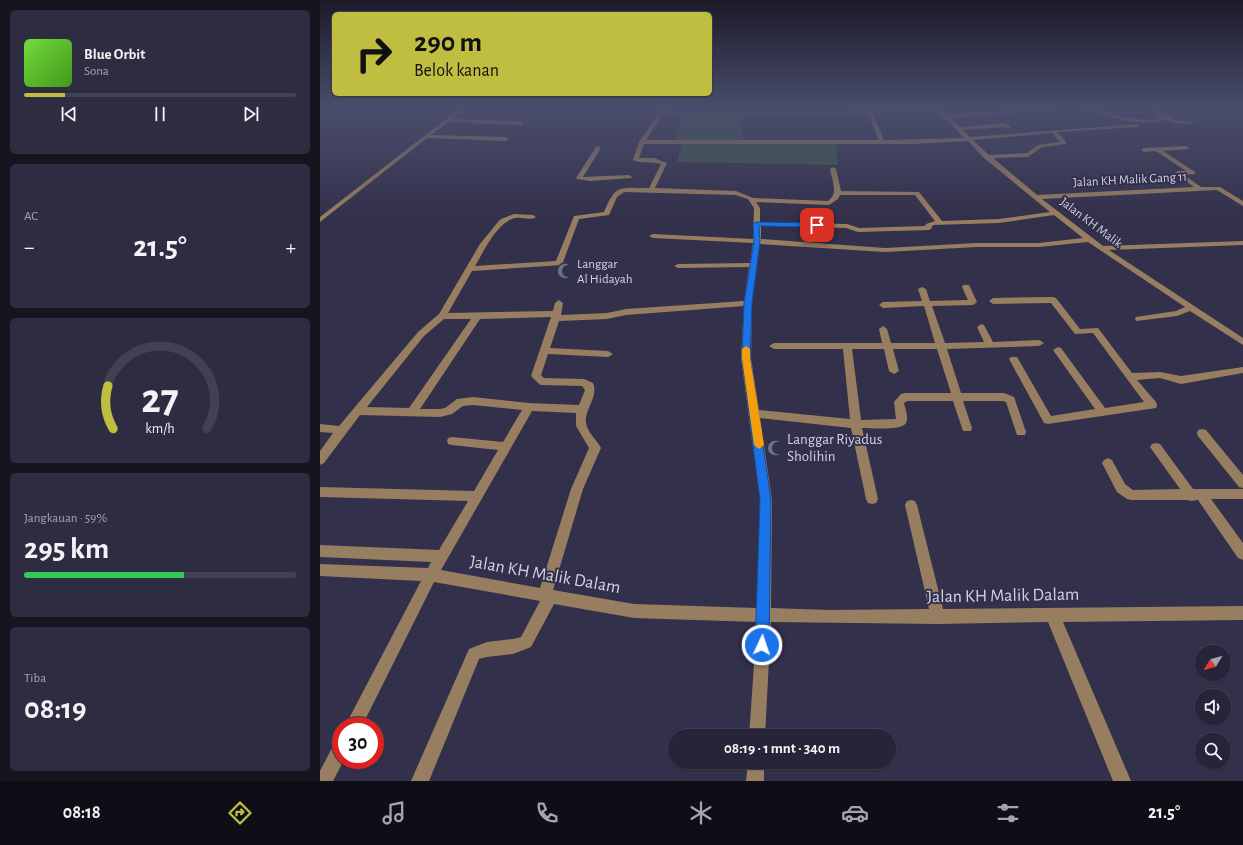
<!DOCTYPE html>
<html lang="id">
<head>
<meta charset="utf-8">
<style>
	body { margin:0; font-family:"Alegreya Sans",sans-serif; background:#2e2c40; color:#f1f3f6; height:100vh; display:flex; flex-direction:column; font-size:15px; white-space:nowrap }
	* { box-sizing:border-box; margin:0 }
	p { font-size:13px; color:#a4a4ae }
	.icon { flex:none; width:22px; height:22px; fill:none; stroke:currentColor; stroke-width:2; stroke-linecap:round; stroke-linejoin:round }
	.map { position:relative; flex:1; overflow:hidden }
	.panel { display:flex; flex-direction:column; gap:10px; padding:10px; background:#15141f; width:320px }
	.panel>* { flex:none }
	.top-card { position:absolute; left:12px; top:12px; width:380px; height:84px; border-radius:6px; box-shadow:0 1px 3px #0004,0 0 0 1px #424153; background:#c0be40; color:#111; overflow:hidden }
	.needle { width:26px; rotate:233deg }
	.tools { position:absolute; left:875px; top:645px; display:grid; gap:8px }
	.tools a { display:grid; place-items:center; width:36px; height:36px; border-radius:50%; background:#262438; box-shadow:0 1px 3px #0004,0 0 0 1px #424153; font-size:20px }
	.speed { position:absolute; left:12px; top:717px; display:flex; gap:8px; font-size:20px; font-weight:700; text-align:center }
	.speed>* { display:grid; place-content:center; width:52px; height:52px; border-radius:50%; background:#262438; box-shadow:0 1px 3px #0004,0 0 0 1px #424153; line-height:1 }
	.speed .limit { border:6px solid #d22; background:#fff; color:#111 }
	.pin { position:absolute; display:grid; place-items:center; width:34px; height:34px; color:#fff; margin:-17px; border-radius:8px; box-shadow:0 2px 6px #0006 }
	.me { position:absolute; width:44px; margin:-22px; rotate:3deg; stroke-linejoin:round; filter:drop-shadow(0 0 3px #0008) }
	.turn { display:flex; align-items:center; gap:14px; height:84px; padding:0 16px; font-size:18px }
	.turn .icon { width:52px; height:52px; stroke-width:2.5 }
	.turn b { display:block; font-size:28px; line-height:34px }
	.big { font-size:30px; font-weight:700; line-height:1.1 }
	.panel .widget { flex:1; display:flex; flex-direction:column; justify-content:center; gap:6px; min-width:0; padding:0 14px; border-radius:6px; background:#2e2c40 }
	.panel .dial { align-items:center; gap:0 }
	.dial svg { height:104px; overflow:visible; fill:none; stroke:#424153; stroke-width:7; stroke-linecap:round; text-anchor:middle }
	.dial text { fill:#f1f3f6; stroke:none }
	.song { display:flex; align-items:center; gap:12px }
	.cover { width:48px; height:48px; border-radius:6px; background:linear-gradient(135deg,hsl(100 70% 55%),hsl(100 70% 35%)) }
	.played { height:4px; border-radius:2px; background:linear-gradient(90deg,#c0be40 15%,#424153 15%) }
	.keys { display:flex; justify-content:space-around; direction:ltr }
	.heat { display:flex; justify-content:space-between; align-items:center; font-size:22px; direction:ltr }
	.charge { height:6px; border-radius:3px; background:linear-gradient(90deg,#34c759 59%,#424153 0) }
	.trip { position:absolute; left:348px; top:729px; width:228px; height:40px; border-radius:20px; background:#262438; box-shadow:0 1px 3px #0004,0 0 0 1px #424153; font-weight:700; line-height:40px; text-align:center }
	.menu { display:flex; height:64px; justify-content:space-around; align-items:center; background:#0f0e16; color:#a4a4ae }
	.menu .icon { width:28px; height:28px }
	.menu .active { color:#c0be40 }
	.menu b { font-size:18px; color:#f1f3f6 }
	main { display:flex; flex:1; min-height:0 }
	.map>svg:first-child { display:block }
</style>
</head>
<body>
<main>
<section class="panel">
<div class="widget">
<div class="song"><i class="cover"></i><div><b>Blue Orbit</b><p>Sona</p></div></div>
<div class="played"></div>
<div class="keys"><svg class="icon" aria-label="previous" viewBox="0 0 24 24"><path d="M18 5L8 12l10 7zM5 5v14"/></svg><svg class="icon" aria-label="pause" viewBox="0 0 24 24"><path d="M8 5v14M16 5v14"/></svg><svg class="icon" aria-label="next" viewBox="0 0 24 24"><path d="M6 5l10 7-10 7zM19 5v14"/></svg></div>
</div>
<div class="widget"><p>AC</p>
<div class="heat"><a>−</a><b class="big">21.5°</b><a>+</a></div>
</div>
<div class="widget dial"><svg viewBox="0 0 100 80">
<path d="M14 69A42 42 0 1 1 86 69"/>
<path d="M14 69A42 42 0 0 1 10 36" stroke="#c0be40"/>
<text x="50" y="56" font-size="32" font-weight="700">27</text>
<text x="50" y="72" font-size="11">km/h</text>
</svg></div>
<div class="widget"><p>Jangkauan · 59%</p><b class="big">295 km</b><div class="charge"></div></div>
<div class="widget"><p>Tiba</p><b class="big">08:19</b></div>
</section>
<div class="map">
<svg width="923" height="781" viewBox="0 0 923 781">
	<rect width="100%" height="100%" fill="#33304b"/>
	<path fill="#3d5547" d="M363,115H422L423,141H354Z
		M362,143L516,144L518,165L357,162Z"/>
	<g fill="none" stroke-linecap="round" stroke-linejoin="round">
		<path fill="#987e60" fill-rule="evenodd" d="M140,108H145L133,119L201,121L204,123L201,125L129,122L111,135L186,137L189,139L186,141L107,138L0,222V217Z
			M342,108H346L344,113H507L547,111L546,108H550L551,110L620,108L627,115L743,108L741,109L630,118L640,127L684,123L691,127L688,129L683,127L643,130L650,137L819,124L817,127L737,132L746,142V144L722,147L708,157L673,158L717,195L874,187L855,173L858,171H866L836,151L824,152L821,150L824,148L866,146L869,148L868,149L843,151L875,172V174L864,175L881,187H900L923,201V206L897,190L722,199L783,246L923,241V245L789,250L923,338V345L870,311L857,316L816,321L815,319L816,317L856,311L865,307L768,242L719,247H657L565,252L440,244L432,303L431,358L439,410L530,419L523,349H454L449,346L454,343H562L559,329L563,326L567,329L571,343H615L604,306L563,308L559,305L563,302L602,301L598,289L602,287L606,289L610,301L648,300L642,287L643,285H649L657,302L653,305L612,306L625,343L664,342L657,327L661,324L664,325L673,342L719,340L724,343L719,346L627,349L641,393H684L694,397L706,432L705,435H697L686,402L683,401H643L652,428L651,431H643L633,401H587L584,403C585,408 589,418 586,423C582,431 551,428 542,428L558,499L556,503L552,504L548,503L546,499L531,428L440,418L452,500L451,608L509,610L609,609L585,505L587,501L591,500L595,501L597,505L623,609L923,606V620L743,622L811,781H793L728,622L618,624L451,622L445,736H429L437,622L314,618L234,604L211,647L193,654L167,657L159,659L109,781H91L149,649L167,642L193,639L201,637L220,601L114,582L42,726H25L101,581L0,576V564L108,568L111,562L0,557V545L119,550L148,501L0,497V487L154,491L178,450L132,445L128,444L127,441L128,438L132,437L183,442L202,410L153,405L143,406L132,414L120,417L40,415L4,463L0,465V451L13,433L0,432V424L19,426L98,332L119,314L160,244L178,222L181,219L194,214L213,215L216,217C211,221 202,217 196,218C178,220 163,253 155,266L236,261L254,216L284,212C296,183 300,188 329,188L341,164C332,161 320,164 313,160L319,142ZM617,110L622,116V118H625L644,138L564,140L553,113ZM548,114L559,140H326L342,115H507ZM732,133L740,142L718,145L707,153L669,155L653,140ZM648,141L664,158L730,212L679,219L622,221L599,192L521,191L516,169L513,167L510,169C512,181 519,193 508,201L433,198L416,191L335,188L347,163L334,158H319L324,144H593ZM304,192L415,195L428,199L434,208L433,239L333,234L329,236L333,238L433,243L430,263L358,264L354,266L358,268L429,267L424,301L306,309L287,313L241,315L243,303L239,300L235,303L233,311L128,313L152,271L242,265L259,219L289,215L297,197ZM520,195H595L615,221L606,224L605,226L539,228L527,224L440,222V208L436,202L509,205L518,199ZM734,215L763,238L719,243H657L565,248L441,239V226L526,228L538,232L609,230L611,229L613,225L679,223ZM424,306L421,358L440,500L437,608L314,604L233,590L263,489L281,448C277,440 267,432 266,423C264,410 279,396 273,383L264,379L224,378L221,375L228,354L288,357L293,354L288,351L230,348L239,321L287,319L306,315ZM231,317L211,376L218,383L221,385L262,386L265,390L259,405L209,403L153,397L137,399L125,408L120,409H100L160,319ZM124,319H151L89,408L47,407L104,336ZM532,349H564L569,371L574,374L579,371L573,349H617L631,393H585L581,394L574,402L576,419L541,420ZM212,411L256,413V426L269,448L251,489L220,588L121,570Z
			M756,108H763L807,118L832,120L843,118L833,112L835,110L848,116L858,114V116L851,118L853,120L874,122L871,124L852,123L847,120L832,123L807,121Z
			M278,146L281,148L263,177L309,175L312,177L311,178L270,181L257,179L256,178L276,147Z
			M733,297L736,298L760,329L778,328L812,373L840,372L861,376L923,367V373L861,384L840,378L817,380L836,402L837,405L836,408L728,424L724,423L689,359L691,357H697L731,416L775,409L733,350L738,347L741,348L785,408L824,402L773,333L755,334L731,303L673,304L669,301L673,298Z
			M882,429L886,430L923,475V488L919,487L878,436L877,433L878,430Z
			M836,443L840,444L873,489H923V499H891L923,543V560L918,558L878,500L871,501L867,500H811L807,499L797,492L782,463L784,460L788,458L792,460L805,484L813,490L860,489L830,447L832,444Z
			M21,740V760H24L13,781H0V771L15,742Z
			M428,762H444V781H426Z"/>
	</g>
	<linearGradient id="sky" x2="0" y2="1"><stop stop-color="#1c1a29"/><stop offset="0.5" stop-color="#4a4e6c"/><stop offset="1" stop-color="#4a4e6c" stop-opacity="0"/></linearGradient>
	<rect width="923" height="217" fill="url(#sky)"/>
	<path fill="#1a73e8" stroke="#114b97" d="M436,222L497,223L500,225L497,227L439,226L440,241L432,303L430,358L451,500L449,645L447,650L442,652L437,650L435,645L440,500L422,358L424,303L434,241L433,224Z"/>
	<path fill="#f59e0b" d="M426,346L430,349V358L444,445L439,449L434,445L422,358V349Z"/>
	<defs>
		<g id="mosque-bare" transform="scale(1.2)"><path d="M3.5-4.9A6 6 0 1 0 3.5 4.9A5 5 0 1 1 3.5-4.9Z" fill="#6b7280" stroke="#33304b" stroke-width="2.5" paint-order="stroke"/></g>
	</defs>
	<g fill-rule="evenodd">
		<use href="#mosque-bare" x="245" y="271"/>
		<use href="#mosque-bare" x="455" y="448"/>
	</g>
	<g text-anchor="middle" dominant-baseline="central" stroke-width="4" stroke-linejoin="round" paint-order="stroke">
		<g font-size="13" fill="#d2d1e2" stroke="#33304b">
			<text transform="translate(810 180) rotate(-3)">Jalan KH Malik Gang 11</text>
			<text transform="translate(771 223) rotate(37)">Jalan KH Malik</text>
		</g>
		<g font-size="13" fill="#d2d1e2" stroke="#33304b" text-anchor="start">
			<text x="257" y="264">Langgar<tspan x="257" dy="15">Al Hidayah</tspan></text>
		</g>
		<g font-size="15" fill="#d2d1e2" stroke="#33304b" text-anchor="start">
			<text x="467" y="439">Langgar Riyadus<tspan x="467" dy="17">Sholihin</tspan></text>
		</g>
		<g font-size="18" fill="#d2d1e2" stroke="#33304b">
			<text transform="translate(225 575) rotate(10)">Jalan KH Malik Dalam</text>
			<text transform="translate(683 596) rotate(-1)">Jalan KH Malik Dalam</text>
		</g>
	</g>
</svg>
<div class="tools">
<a><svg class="needle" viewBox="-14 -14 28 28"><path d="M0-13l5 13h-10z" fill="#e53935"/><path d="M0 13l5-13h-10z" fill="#a4a4ae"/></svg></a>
<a><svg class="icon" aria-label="sound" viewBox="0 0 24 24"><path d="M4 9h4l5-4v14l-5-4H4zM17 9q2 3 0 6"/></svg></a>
<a><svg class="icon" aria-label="search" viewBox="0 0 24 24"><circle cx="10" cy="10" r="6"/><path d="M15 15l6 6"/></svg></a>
</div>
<div class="speed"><div class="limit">30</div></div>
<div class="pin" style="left:497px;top:225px;background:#d93025"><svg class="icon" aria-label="arrive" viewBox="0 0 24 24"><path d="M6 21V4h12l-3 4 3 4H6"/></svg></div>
<svg class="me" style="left:442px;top:645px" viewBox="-20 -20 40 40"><circle r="17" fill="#1a73e8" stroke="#fff" stroke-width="3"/><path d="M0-11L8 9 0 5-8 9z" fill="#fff"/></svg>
<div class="trip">08:19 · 1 mnt · 340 m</div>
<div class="top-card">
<div class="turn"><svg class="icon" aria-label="right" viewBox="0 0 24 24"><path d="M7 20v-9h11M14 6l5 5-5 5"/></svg><div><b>290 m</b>Belok kanan</div></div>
</div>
</div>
</main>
<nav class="menu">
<b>08:18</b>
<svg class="icon active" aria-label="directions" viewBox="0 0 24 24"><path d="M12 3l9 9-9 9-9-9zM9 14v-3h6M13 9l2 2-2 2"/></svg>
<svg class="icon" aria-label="music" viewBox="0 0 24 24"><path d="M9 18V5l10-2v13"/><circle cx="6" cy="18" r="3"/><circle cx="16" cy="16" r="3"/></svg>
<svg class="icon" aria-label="phone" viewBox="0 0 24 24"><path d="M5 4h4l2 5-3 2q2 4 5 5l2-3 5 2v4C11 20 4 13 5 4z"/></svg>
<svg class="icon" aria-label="climate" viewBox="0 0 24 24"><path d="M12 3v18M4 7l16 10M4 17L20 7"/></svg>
<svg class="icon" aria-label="car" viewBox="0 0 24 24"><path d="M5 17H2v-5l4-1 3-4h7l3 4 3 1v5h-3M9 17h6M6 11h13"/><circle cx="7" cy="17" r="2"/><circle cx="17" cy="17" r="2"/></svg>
<svg class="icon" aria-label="filters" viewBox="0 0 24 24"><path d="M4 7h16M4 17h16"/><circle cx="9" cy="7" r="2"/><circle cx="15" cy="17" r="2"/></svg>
<b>21.5°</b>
</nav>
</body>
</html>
